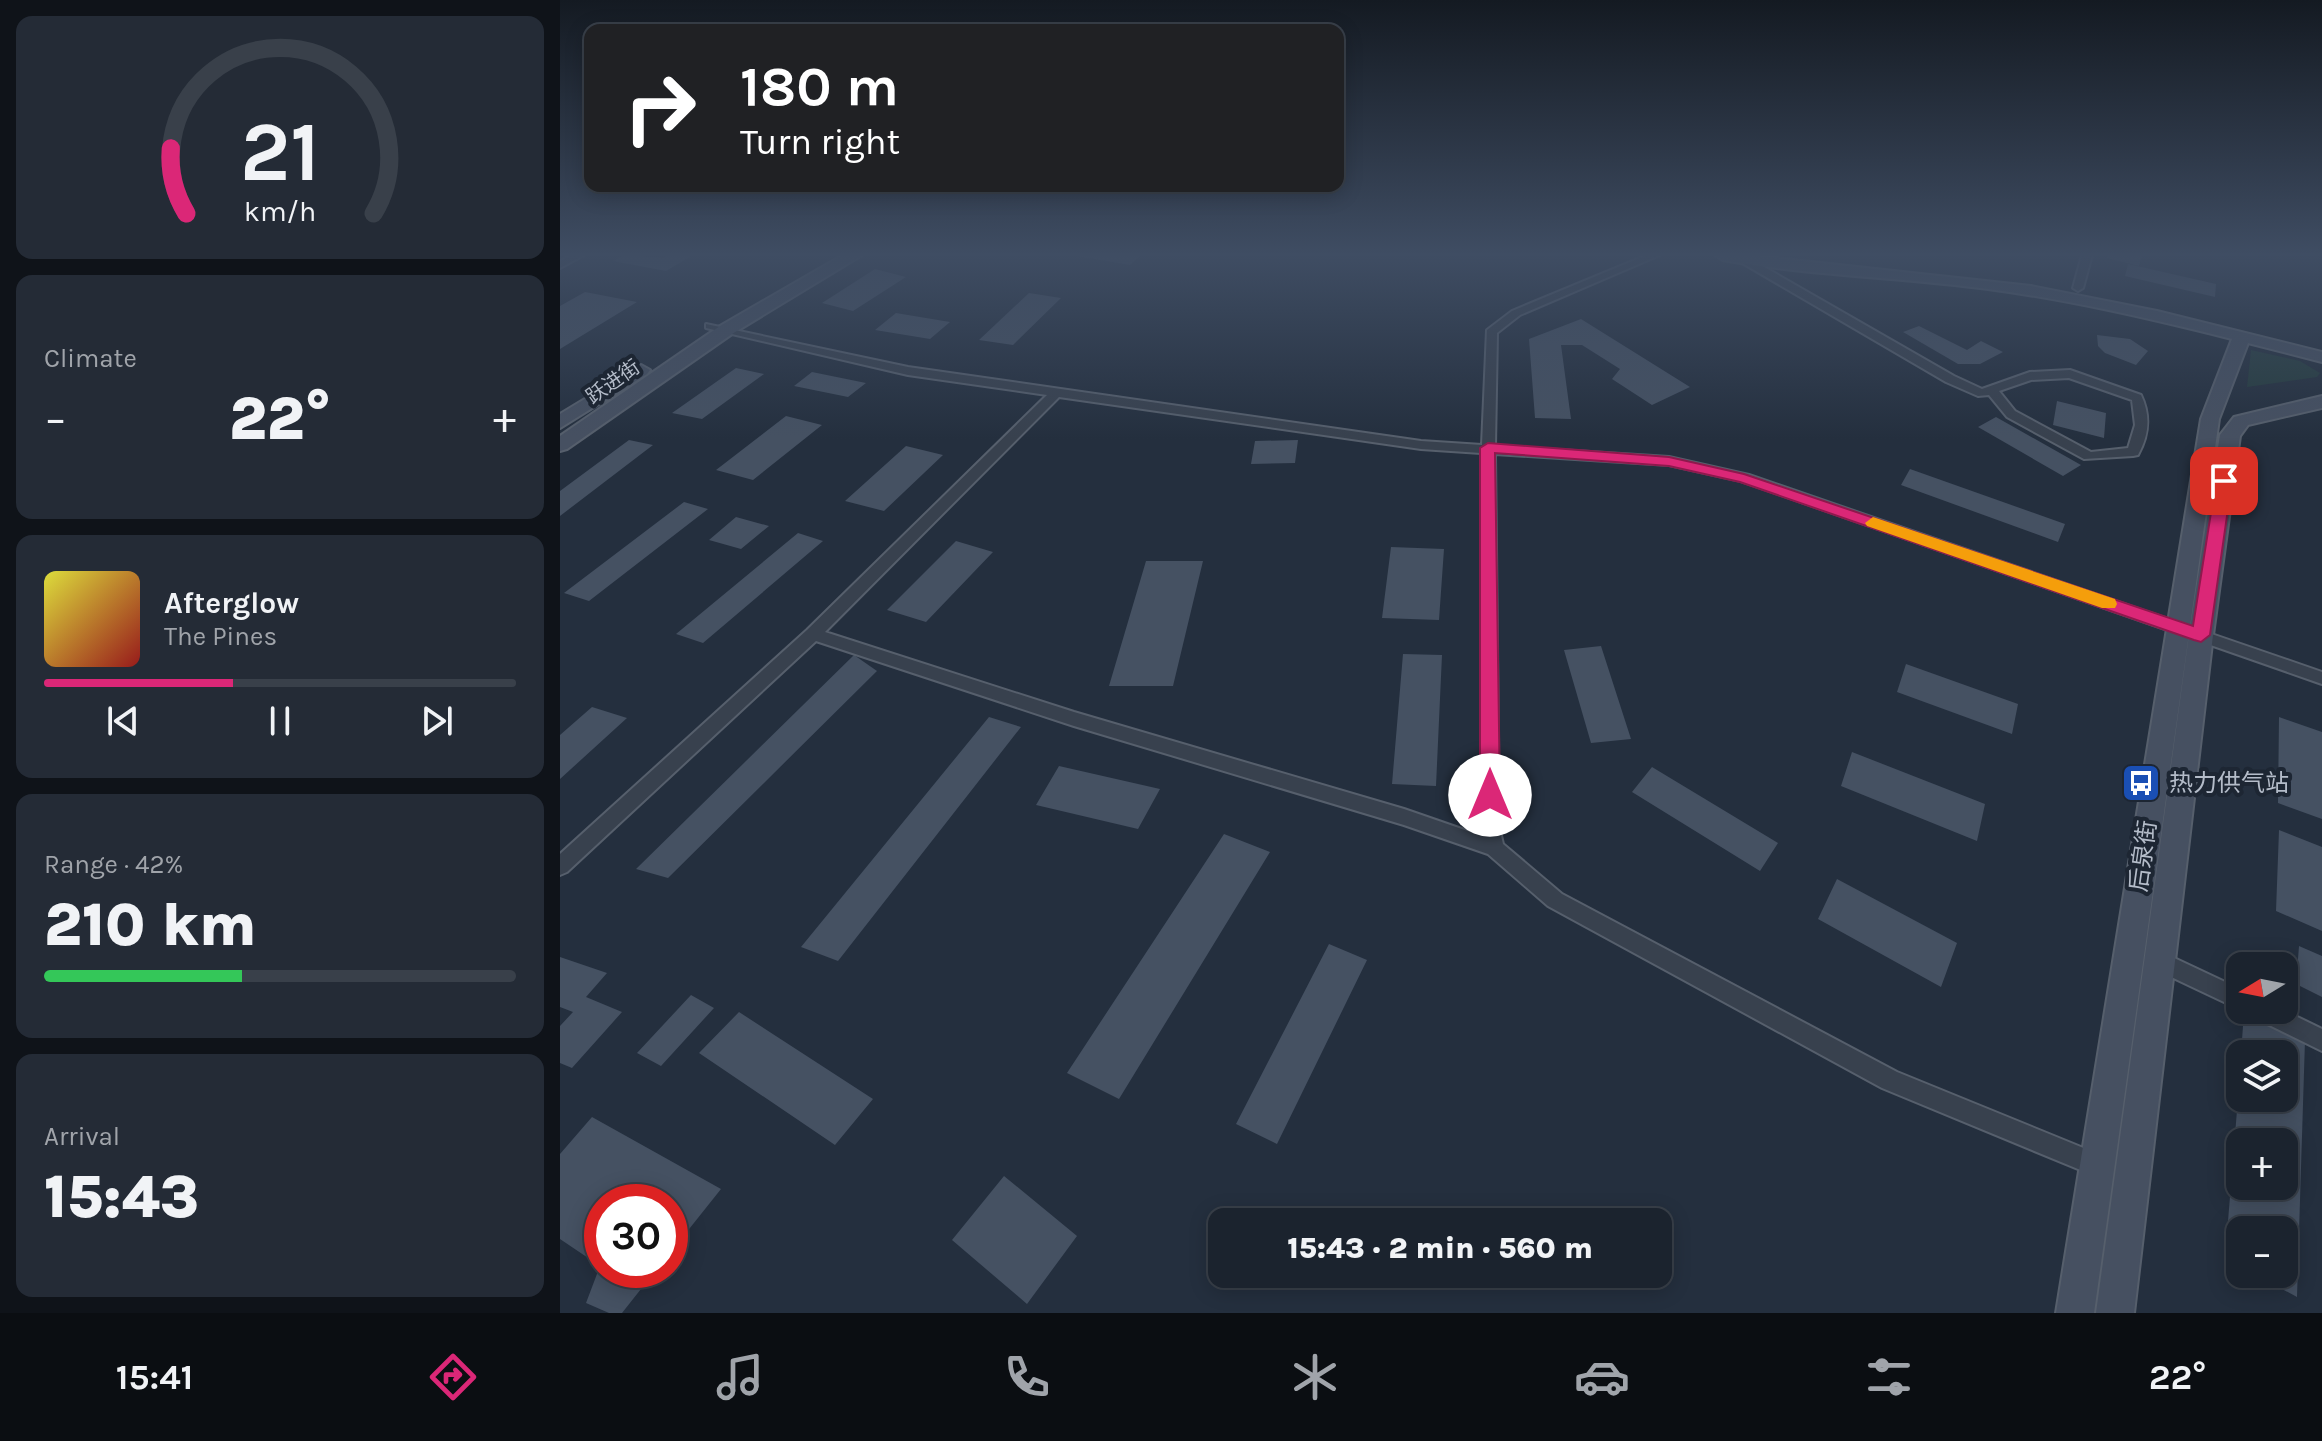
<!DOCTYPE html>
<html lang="en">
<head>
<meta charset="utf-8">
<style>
	body { margin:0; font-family:Karla,"Noto Sans SC",sans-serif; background:#242b36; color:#f1f3f6; height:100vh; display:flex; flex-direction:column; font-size:30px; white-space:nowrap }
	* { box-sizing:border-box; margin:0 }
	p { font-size:26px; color:#a0a4aa }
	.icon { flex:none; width:44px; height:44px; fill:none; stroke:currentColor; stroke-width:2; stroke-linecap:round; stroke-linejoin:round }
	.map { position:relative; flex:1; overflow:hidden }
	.sheet { display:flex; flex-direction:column; gap:16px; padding:16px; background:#0f1319; width:560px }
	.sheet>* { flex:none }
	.top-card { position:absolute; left:24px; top:24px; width:760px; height:168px; border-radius:16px; box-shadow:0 4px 20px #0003,0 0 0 2px #39404a; background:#202124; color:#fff; overflow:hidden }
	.needle { width:52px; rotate:260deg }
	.tools { position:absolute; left:1666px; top:952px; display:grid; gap:16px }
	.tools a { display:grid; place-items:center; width:72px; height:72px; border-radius:16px; background:#1b232e; box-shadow:0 4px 20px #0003,0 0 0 2px #39404a; font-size:40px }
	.speed { position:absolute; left:24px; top:1184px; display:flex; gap:16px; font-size:40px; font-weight:700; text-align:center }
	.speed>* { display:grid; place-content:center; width:104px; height:104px; border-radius:50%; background:#1b232e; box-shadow:0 4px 20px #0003,0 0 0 2px #39404a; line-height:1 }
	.speed .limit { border:12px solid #d22; background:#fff; color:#111 }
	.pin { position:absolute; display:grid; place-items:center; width:68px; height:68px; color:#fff; margin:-34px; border-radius:16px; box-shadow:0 4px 12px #0006 }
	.me { position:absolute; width:88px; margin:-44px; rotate:0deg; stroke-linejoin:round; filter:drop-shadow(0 0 6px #0008) }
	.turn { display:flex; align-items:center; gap:28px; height:168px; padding:0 24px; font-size:36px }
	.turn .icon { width:104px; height:104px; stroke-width:2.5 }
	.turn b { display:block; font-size:56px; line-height:68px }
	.big { font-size:60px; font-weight:800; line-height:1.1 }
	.sheet .tile { flex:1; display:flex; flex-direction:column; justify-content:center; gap:12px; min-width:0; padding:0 28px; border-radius:16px; background:#242b36 }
	.sheet .dial { align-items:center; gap:0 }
	.dial svg { height:208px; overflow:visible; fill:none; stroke:#39404a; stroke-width:7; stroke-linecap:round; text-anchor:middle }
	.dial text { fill:#f1f3f6; stroke:none }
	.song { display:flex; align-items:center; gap:24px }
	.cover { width:96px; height:96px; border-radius:12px; background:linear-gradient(135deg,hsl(60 70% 55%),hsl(0 70% 35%)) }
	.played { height:8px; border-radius:4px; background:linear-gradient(90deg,#db2777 40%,#39404a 40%) }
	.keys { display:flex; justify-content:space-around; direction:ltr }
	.heat { display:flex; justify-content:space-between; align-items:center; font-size:44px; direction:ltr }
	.charge { height:12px; border-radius:6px; background:linear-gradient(90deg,#34c759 42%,#39404a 0) }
	.trip { position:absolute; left:648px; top:1208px; width:464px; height:80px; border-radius:16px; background:#1b232e; box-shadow:0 4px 20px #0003,0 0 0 2px #39404a; font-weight:800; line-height:80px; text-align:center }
	.dock { display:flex; height:128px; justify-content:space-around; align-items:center; background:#0b0e12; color:#a0a4aa }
	.dock .icon { width:56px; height:56px }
	.dock .active { color:#db2777 }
	.dock b { font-size:36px; color:#f1f3f6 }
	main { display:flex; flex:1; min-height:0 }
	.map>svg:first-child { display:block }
</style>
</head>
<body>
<main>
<section class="sheet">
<div class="tile dial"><svg viewBox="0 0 100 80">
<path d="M14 69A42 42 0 1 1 86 69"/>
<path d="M14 69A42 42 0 0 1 8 44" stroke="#db2777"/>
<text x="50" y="56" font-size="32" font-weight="700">21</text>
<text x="50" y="72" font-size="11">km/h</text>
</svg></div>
<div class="tile"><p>Climate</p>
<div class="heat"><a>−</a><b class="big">22°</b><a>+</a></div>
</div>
<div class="tile">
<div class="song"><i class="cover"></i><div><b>Afterglow</b><p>The Pines</p></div></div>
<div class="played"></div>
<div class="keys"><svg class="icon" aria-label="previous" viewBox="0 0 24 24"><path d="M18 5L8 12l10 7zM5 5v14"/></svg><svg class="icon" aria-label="pause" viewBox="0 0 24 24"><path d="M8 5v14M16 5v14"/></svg><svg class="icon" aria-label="next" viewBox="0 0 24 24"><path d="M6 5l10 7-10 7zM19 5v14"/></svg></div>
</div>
<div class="tile"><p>Range · 42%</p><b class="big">210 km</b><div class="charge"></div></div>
<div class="tile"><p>Arrival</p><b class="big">15:43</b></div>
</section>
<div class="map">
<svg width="1762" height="1313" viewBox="0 0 1762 1313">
	<rect width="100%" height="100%" fill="#242f3e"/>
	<path fill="#263c3f" d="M1691,350L1740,361L1760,373L1757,377L1687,387Z"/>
	<path fill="#455162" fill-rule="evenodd" d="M65,255L103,258L109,255H133L106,271L53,261Z
		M511,255H581L570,265Z
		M1548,255H1582L1579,266L1547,258Z
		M1568,264L1656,284L1655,297L1565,276Z
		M315,269L346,277L293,311L262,303Z
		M25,292L77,302L0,349V306Z
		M469,293L501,298L453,345L419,340Z
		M336,313L390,322L370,339L315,330Z
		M1021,319L1130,387L1092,405L1052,379L1060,369L1022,345H1001L1011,419L975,418L969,339Z
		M1359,326L1407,350L1421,341L1443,352L1420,364H1398L1343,332Z
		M1537,335L1570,339L1588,351L1576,365L1545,353L1538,346Z
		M176,368L204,374L142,419L112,413Z
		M252,372L306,383L288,397L234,386Z
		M1497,401L1546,413L1544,438L1493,425Z
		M226,416L262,425L193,480L156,470Z
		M1436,417L1521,465L1503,476L1418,427Z
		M69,440L93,445L0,516V491Z
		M738,440L735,463L691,464L695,441Z
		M346,446L383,455L324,511L285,501Z
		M1350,469L1505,524L1498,542L1341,485Z
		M124,502L148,509L29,601L4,593Z
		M176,517L209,526L181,549L149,540Z
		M238,533L263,541L143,643L116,634Z
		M396,541L433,552L366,622L327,610Z
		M831,547L884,549L879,620L822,618Z
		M586,561H643L613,686H549Z
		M1041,646L1071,739L1031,743L1004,650Z
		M843,654L882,655L876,786L832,784Z
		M294,655L317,671L108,878L76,869Z
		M1346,664L1458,704L1452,734L1337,692Z
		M32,707L67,718L0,779V735Z
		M429,717L461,727L278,961L241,947Z
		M1719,717L1762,732V819L1718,803Z
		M1292,752L1425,804L1417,841L1281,786Z
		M499,766L600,789L578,829L476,805Z
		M1092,767L1218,843L1200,871L1072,792Z
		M1719,830L1762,847V931L1716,911Z
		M664,834L710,852L559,1099L507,1073Z
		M1277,879L1397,943L1381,987L1258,919Z
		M769,944L807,960L717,1144L676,1124Z
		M1739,946L1762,956V997L1736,984Z
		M0,957L47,973L26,997L62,1012L12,1068L0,1063V1026L13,1012L0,1007Z
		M131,995L154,1008L101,1066L77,1053Z
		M179,1012L313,1099L275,1145L139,1053Z
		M1684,1012L1745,1040L1737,1297L1694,1274H1724V1230H1680V1266L1665,1258L1678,1098H1724V1054H1681ZM1680,1142H1724V1186H1680Z
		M32,1117L161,1189L110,1253V1202H42V1270H96L62,1313H49L26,1303L40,1266L0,1239V1154Z
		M444,1176L517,1236L467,1304L392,1240Z"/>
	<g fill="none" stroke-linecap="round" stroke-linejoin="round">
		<g stroke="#565f6c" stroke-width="4">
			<path id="street" d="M12,255H24L0,268V261Z
				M1087,255H1100L960,315L937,333L935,446L1109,457L1189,475L1762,672V684L1181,481L1109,465L935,454L939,827L943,844L1002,894L1337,1072L1543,1156L1547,1164L1543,1172L1535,1176L1322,1088L988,906L928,854L844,825L514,726L256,641L7,872L0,875V854L247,630L487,395L348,375L146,328V324L348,367L861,441L922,445L927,330L952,311ZM499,397L861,449L921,453L922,836L844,809L514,712L265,632Z
				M1522,255H1532L1523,288L1518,291L1513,288Z
				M1177,256H1185L1394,376L1422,389L1470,372L1510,370L1581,395C1591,416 1589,435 1578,455L1573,456L1524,459L1447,417L1429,395L1418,396L1386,382L1177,260ZM1509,378L1572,400L1575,425L1568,448L1531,452L1455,411L1439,391L1471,380Z
				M1595,949L1680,989L1681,1010L1588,966L1585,959L1588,952Z
				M1689,1010H1723L1762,1029V1051L1693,1017Z"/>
		</g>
		<g stroke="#565f6c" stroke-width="4">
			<path id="secondary" d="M283,255H302L172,334L7,449L0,451V436L160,326Z
				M1155,255H1187L1471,286L1597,311L1762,352V362L1688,343L1659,419L1534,1313H1496L1641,419L1672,339C1592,319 1511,300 1428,289C1340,277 1251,276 1163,260Z
				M81,365L90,370L87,374L0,428V414Z
				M1762,396V408L1688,425L1680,436L1653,635L1574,1313H1536L1629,635L1660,435L1674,417Z"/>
		</g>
		<use href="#street" fill="#38414e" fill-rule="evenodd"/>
		<use href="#secondary" fill="#465061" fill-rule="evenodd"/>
	</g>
	<linearGradient id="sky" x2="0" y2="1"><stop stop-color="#141a22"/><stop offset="0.58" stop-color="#3f4d63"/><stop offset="1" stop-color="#3f4d63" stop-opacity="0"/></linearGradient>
	<rect width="1762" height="439" fill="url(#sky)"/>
	<path fill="#db2777" stroke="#8e194d" stroke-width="2" d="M928,443L1109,457L1184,474L1633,626L1656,481L1659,477H1669L1672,481L1650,635L1641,642L1634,640L1180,482L1109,466L935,453L940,795L937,802L930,804L923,802L920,795V448Z"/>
	<path fill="#f59e0b" d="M1313,517L1555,599L1557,604L1555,608H1542L1307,526L1305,523Z"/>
	<defs>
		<g id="bus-square" transform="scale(2)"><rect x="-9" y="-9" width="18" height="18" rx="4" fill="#1a4fb4" stroke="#1d2633"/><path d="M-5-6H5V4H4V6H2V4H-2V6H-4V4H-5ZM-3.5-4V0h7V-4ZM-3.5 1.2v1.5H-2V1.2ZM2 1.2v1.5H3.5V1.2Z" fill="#fff"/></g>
	</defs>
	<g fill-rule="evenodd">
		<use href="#bus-square" x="1581" y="783"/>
	</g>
	<g text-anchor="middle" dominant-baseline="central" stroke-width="8" stroke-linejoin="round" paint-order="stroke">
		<g font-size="20" fill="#b4bcc9" stroke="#1d2633">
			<text transform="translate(53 382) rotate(-35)">跃进街</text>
		</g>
		<g font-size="24" fill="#b4bcc9" stroke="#1d2633" text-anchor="start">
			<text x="1609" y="783">热力供气站</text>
		</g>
		<g font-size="24" fill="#b4bcc9" stroke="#1d2633">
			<text transform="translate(1583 856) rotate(-82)">后泉街</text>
		</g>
	</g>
</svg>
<div class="tools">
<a><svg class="needle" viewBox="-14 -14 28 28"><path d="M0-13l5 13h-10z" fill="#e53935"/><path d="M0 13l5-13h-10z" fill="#a0a4aa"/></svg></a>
<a><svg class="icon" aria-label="layers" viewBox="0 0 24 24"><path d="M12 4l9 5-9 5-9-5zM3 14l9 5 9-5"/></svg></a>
<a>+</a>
<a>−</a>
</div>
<div class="speed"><div class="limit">30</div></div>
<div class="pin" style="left:1664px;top:481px;background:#d93025"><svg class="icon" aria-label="arrive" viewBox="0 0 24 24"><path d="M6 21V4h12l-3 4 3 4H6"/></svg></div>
<svg class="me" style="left:930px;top:795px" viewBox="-20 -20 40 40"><circle r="19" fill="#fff"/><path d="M0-13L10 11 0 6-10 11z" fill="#db2777"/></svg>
<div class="trip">15:43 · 2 min · 560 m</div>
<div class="top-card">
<div class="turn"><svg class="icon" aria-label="right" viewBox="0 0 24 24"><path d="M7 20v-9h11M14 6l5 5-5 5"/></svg><div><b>180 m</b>Turn right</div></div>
</div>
</div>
</main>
<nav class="dock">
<b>15:41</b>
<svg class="icon active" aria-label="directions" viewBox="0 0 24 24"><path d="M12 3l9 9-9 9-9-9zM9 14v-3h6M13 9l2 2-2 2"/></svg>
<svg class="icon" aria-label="music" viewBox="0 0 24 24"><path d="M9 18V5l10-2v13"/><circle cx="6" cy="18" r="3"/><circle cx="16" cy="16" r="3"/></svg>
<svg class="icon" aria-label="phone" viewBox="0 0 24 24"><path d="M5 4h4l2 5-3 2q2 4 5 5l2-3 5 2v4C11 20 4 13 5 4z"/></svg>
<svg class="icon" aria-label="climate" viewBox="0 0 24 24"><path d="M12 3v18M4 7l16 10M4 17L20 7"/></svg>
<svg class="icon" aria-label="car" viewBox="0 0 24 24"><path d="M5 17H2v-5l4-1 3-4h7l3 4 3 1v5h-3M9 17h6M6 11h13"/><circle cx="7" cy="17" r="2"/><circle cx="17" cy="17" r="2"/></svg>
<svg class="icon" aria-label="filters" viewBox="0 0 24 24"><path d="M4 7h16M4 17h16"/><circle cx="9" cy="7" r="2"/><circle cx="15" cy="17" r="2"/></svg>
<b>22°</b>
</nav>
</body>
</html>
